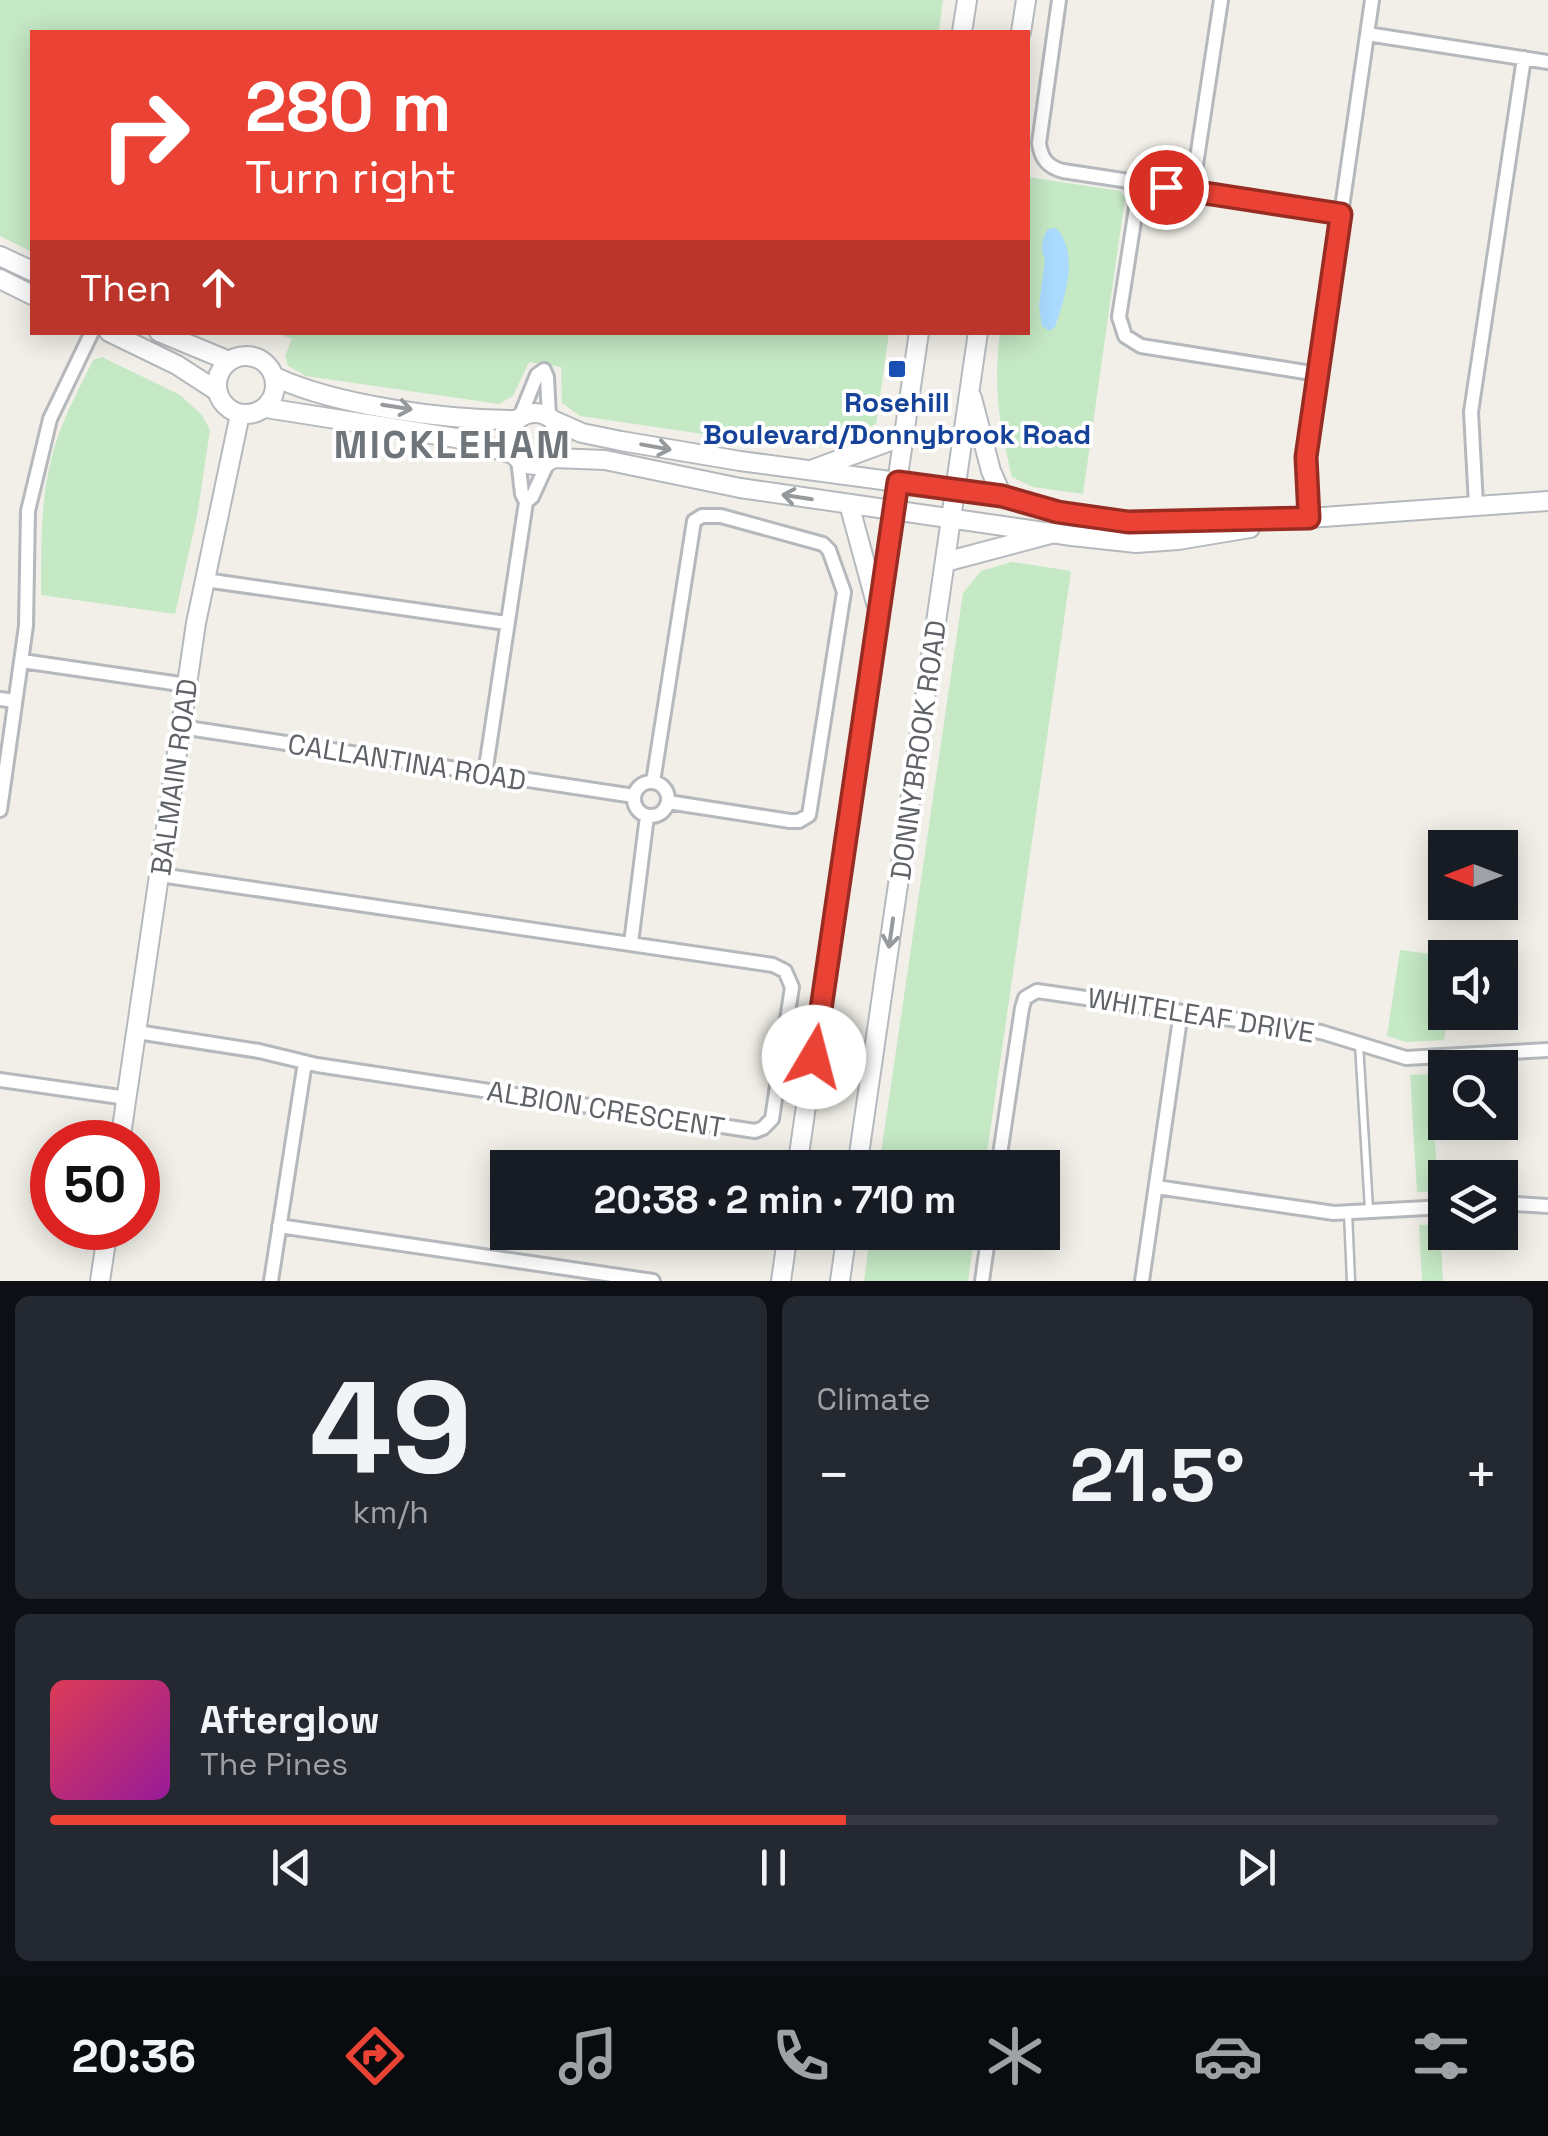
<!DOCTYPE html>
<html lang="en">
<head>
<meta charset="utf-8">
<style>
	body { margin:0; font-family:"Space Grotesk",sans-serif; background:#242831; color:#f1f3f6; height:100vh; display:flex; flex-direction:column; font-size:38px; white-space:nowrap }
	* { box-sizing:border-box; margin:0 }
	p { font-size:32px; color:#9ea1a6 }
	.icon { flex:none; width:55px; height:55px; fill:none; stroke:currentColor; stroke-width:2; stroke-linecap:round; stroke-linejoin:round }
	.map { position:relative; height:1281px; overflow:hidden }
	.drawer { display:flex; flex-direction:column; gap:15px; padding:15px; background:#0d0f14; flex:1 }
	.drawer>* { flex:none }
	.hud { position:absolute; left:30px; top:30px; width:1000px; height:305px; border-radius:0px; box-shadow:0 5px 25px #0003; background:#ea4335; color:#fff; overflow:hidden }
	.needle { width:65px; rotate:270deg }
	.buttons { position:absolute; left:1428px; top:830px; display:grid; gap:20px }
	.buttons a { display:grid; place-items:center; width:90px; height:90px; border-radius:0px; background:#171b24; box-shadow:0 5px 25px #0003; font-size:50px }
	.speed { position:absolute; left:30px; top:1120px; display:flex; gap:20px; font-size:50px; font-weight:700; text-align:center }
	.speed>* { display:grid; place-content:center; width:130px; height:130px; border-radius:50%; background:#171b24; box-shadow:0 5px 25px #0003; line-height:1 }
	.speed .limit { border:15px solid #d22; background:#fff; color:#111 }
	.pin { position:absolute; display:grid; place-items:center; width:85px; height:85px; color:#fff; margin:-42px; border:5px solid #fff; border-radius:50%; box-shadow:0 2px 10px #0007 }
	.me { position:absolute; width:110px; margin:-55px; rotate:8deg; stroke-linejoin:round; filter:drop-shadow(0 0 8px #0008) }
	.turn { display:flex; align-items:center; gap:35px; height:210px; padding:0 50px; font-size:45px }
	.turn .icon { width:130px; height:130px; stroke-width:2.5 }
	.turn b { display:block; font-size:70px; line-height:85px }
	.then { display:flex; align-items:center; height:95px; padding:0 50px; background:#0003; gap:20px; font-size:38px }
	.big { font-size:75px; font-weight:600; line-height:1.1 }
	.drawer .tile { flex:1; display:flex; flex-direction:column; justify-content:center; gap:15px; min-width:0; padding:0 35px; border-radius:15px; background:#242831 }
	.drawer .dial { align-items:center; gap:0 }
	.dial b { font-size:130px; line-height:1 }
	.song { display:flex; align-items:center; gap:30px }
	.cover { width:120px; height:120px; border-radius:15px; background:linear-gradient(135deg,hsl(350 70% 55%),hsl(300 70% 35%)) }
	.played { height:10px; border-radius:5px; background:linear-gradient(90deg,#ea4335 55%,#363941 55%) }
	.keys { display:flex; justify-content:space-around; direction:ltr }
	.heat { display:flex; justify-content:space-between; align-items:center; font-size:55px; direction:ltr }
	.drawer .tiles { flex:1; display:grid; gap:15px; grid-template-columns:1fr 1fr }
	.tile:last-child { grid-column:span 2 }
	.trip { position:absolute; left:490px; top:1150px; width:570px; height:100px; border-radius:0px; background:#171b24; box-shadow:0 5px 25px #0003; font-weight:600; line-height:100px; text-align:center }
	.menu { display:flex; height:160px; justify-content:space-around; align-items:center; background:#090b0e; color:#9ea1a6 }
	.menu .icon { width:70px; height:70px }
	.menu .current { color:#ea4335 }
	.menu b { font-size:45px; color:#f1f3f6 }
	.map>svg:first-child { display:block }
</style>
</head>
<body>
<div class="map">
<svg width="1548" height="1281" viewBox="0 0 1548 1281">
	<rect width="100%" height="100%" fill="#f1efe8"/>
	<path fill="#c5e8c5" d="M0,0H943L939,32H32V252L0,236Z
		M1028,177L1120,191L1125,198L1083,494L1033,487L1012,477C999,424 993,386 1000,333L1028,332Z
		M277,333H889L876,424L822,446L710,435L580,416L562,403L561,367L529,362L513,396L499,404L306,376L288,366L285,356L292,339Z
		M102,357L180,395L202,415L210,430L197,516L175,614L41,595C41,540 40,483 60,431C69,407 82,383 93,360Z
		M1012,562L1071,571L985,1167H879L963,593L981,571Z
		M1400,950L1455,957L1445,958V1012L1448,1013L1444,1040L1406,1042L1387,1036Z
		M1431,1074L1438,1191L1417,1192L1410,1075Z
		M1440,1224L1443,1281H1422L1419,1225Z
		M870,1233H975L968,1281H864Z"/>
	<path fill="#aadaff" d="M1056,228C1080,254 1065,297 1055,327L1049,331L1042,326L1039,306L1045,259C1040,249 1042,238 1048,229Z"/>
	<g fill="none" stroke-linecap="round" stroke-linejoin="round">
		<g stroke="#b5b8bc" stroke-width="11">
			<path id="service" d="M1359,1044L1369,1209
				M1348,1212L1351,1281"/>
		</g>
		<g stroke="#b5b8bc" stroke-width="18">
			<path id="minor" d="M1059,0L1039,143C1041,159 1048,167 1063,171L1341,213
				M1367,34L1548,62
				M1140,183L1119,317L1125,336L1141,346L1318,374
				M1192,191L1221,0
				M544,370L547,377L549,417
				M520,417L537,375L544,370
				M526,502L532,497L548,462
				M1476,505L1471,412L1524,58
				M1309,518L1306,457L1372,0
				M205,580L506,623
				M22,661L187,685
				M0,699L15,701
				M181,727L634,796
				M485,774L526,502L522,494L518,459
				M653,782L694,521L702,516H721L823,544L829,550L844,592L809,815L799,821H790L668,802
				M634 799a17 17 0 1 1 34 0a17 17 0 1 1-34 0Z
				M0,810L26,626L28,511L50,419L92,332
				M631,943L647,816
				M137,1032L259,1051L317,1065L755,1131L763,1128L772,1119L792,987L785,971L773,965L160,875
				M0,1080L127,1098
				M998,1168L1022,1008L1025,998L1037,991L1321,1032L1406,1058L1548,1050
				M1156,1187L1334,1213L1445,1207
				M1500,1203L1548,1206
				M279,1226L653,1281
				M271,1281L305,1062
				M982,1281L989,1232
				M1142,1281L1181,1012"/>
		</g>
		<g stroke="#b5b8bc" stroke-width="22">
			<path id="tertiary" d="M0,256L32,271
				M0,279L32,295
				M109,332L177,365L217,391
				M159,332L229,361
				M217 385a29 29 0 1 1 58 0a29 29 0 1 1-58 0Z
				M275,377C338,406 446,420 516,420
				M266,408L456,438L513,454
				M509 439a26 26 0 1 1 52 0a26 26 0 1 1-52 0Z
				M555,421L582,433L621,441L740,461L1002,496L1058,512L1128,522L1309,518L1548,501
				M554,458L605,460L740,488L1072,536L1136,543L1178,540L1250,528
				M120,1142L196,623L240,414
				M100,1281L108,1228"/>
		</g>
		<g stroke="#b6babf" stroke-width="22">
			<path id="secondary" d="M962,32L967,0
				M1021,32L1026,0
				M972,398L991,471L1002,496
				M811,470L904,436
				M849,504L876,603
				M945,562L1054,533
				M797,1168L919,332
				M857,1168L978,332
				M781,1281L788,1232
				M840,1281L847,1232"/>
		</g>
		<use href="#service" stroke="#fff" stroke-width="6"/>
		<use href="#minor" stroke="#fff" stroke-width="12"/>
		<use href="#tertiary" stroke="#fff" stroke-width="18"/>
		<use href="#secondary" stroke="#fff" stroke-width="18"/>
	</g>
	<defs><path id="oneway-shaft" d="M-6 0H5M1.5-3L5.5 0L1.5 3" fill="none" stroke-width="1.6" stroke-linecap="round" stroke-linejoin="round" transform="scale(2.5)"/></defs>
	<g stroke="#979a9d">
		<use href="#oneway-shaft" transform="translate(397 407) rotate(9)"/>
		<use href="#oneway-shaft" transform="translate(656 447) rotate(10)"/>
		<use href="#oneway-shaft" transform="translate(797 497) rotate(-171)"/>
		<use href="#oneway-shaft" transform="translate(891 933) rotate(98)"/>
	</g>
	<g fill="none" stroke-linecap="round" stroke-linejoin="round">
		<g stroke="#982c22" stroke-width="25">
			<path id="route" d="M814,1057L898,482L1002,496L1058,512L1128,522L1309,518L1306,457L1341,214L1166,187"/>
		</g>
		<use href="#route" stroke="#ea4335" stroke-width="18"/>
	</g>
	<rect fill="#1a4fb4" stroke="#fff" stroke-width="4" x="887" y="359" width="20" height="20" rx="5"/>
	<g text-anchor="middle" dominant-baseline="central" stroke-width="8" stroke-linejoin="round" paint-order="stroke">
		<g font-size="28" font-weight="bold" fill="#164399" stroke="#fff">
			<text x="897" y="402">Rosehill<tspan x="897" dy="32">Boulevard/Donnybrook Road</tspan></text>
		</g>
		<g font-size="28" fill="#5f6368" stroke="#fff">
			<text transform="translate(918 750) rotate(-82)">DONNYBROOK ROAD</text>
			<text transform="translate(407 762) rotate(9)">CALLANTINA ROAD</text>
			<text transform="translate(174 777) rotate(-82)">BALMAIN ROAD</text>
			<text transform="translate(1201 1015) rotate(9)">WHITELEAF DRIVE</text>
			<text transform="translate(606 1109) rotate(9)">ALBION CRESCENT</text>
		</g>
		<g font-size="38" font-weight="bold" letter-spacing="2.5" fill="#70757a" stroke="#fff">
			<text x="453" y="445">MICKLEHAM</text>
		</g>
	</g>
</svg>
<div class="buttons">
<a><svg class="needle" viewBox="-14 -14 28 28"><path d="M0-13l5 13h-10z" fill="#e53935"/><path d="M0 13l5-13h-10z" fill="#9ea1a6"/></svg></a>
<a><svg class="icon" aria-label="sound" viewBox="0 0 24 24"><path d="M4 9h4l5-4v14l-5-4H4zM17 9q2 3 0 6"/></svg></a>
<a><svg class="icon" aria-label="search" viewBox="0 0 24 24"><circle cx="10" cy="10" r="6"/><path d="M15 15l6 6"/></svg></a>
<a><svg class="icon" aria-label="layers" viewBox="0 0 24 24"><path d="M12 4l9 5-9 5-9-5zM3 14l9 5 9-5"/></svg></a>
</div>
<div class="speed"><div class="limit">50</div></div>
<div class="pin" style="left:1166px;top:187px;background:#d93025"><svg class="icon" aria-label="arrive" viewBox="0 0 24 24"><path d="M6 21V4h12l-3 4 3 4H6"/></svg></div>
<svg class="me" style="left:814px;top:1057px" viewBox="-20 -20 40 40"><circle r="19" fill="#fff"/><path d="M0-13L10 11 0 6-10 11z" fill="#ea4335"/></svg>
<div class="trip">20:38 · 2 min · 710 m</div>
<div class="hud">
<div class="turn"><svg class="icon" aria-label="right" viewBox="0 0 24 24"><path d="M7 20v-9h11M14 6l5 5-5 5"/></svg><div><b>280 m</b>Turn right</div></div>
<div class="then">Then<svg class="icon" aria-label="ahead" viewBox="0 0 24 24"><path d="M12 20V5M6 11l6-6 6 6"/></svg></div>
</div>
</div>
<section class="drawer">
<div class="tiles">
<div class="tile dial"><b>49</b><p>km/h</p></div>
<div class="tile"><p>Climate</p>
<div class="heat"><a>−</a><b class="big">21.5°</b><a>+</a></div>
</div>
<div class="tile">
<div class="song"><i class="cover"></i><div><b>Afterglow</b><p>The Pines</p></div></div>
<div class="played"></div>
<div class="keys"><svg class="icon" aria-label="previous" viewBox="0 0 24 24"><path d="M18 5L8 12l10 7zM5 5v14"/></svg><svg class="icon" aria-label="pause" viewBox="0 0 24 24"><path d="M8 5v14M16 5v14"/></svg><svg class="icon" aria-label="next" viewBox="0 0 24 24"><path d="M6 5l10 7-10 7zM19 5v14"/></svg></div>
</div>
</div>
</section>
<nav class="menu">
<b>20:36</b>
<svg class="icon current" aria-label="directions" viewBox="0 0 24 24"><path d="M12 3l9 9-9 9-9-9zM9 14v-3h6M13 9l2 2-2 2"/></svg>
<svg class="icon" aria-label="music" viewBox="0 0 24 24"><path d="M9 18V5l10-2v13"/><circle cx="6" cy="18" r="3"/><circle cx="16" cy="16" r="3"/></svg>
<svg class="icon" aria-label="phone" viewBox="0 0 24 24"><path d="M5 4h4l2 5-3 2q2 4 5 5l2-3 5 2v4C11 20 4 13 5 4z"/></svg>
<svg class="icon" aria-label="climate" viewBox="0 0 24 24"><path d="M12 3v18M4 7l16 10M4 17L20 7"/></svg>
<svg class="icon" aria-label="car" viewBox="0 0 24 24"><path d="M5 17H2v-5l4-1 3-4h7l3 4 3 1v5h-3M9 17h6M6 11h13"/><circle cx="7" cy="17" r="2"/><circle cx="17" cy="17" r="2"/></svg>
<svg class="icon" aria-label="filters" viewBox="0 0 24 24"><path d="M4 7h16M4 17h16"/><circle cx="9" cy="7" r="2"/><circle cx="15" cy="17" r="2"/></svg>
</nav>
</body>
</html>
